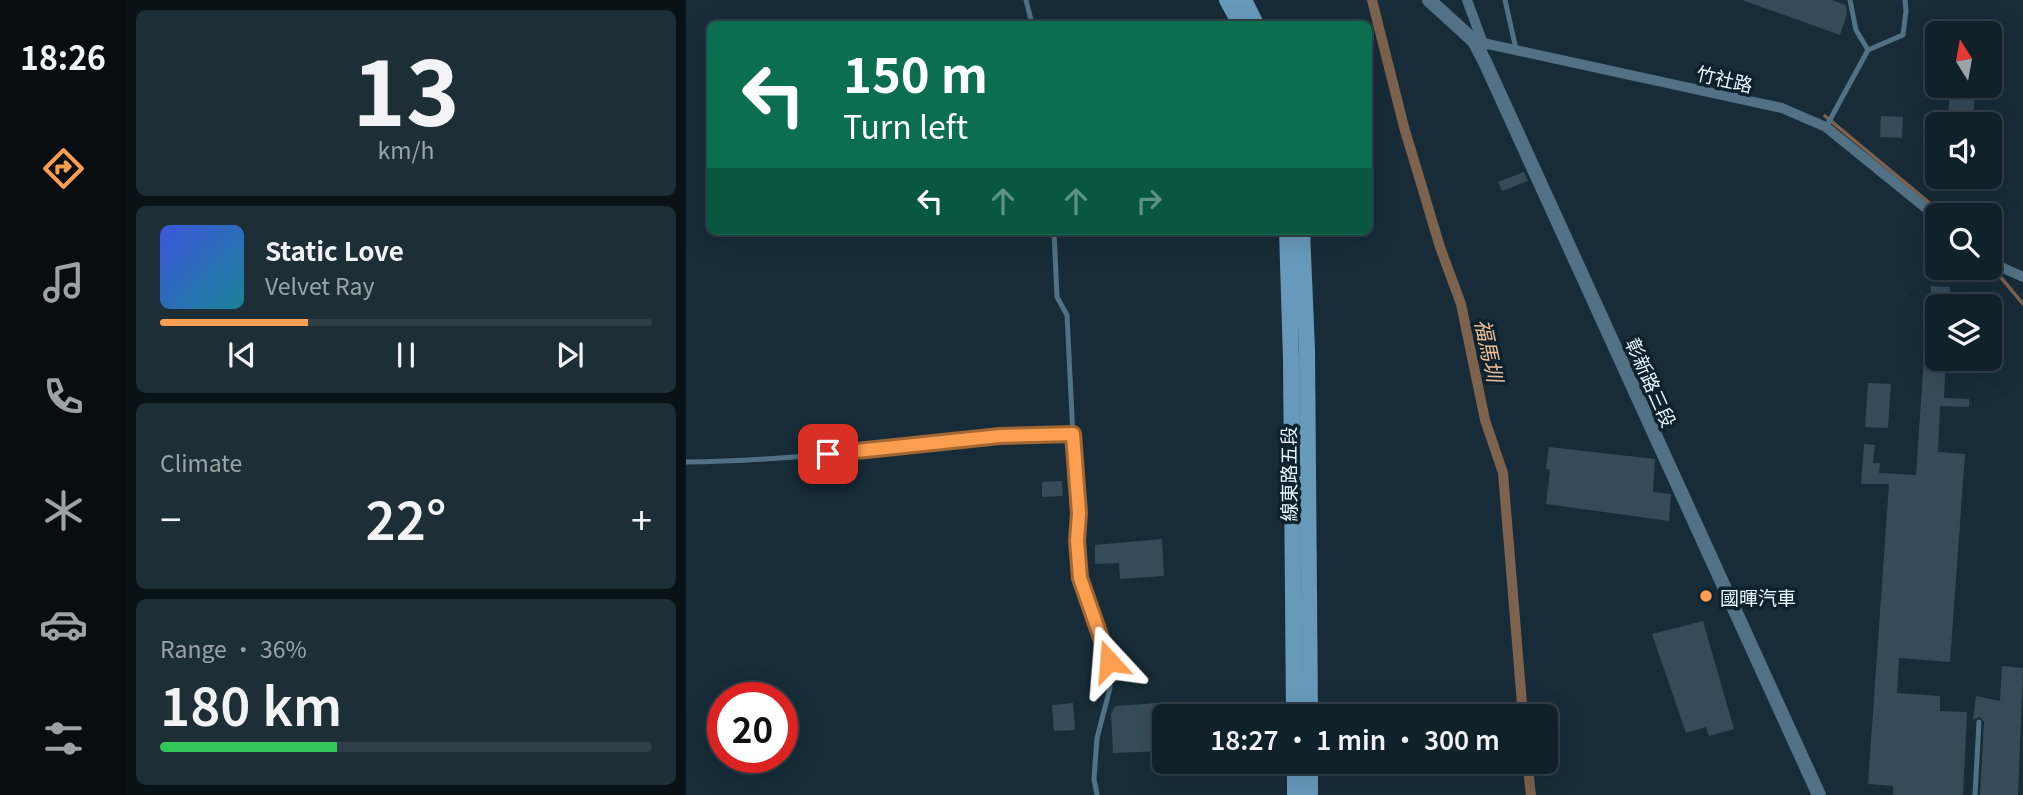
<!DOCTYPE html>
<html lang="en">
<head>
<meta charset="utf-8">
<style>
	body { margin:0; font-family:Georgia,"Noto Sans TC",serif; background:#1e2e36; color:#f1f3f6; height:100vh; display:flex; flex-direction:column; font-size:26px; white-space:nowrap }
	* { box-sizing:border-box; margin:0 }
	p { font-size:23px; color:#9ca3a8 }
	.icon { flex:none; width:38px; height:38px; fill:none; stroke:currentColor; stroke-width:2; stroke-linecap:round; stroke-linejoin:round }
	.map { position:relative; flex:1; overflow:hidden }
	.side { display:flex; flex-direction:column; gap:10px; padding:10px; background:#091217; width:560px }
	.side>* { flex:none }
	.top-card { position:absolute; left:21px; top:21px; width:665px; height:214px; border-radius:10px; box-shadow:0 7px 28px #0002,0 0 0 2px #303e47; background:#0b6e4f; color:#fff; overflow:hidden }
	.needle { width:46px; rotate:349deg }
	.fabs { position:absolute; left:1239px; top:21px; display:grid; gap:14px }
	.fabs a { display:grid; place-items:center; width:77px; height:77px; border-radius:10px; background:#11212a; box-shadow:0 7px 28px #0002,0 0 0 2px #303e47; font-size:35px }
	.speed { position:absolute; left:21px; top:682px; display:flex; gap:14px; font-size:35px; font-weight:700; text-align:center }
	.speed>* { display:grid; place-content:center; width:91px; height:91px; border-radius:50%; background:#11212a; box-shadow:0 7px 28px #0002,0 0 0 2px #303e47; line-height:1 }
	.speed .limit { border:10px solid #d22; background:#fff; color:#111 }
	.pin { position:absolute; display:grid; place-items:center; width:60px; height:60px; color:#fff; margin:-30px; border-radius:14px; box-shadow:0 4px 10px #0006 }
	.me { position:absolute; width:77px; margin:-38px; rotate:341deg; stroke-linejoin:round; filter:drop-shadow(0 0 5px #0008) }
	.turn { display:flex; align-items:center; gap:24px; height:147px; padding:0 21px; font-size:32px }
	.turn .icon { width:91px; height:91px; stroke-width:2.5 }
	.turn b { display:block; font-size:49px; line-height:60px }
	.lanes { display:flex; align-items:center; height:66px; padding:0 21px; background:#0003; justify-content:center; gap:35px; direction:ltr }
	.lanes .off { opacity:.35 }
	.big { font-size:52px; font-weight:600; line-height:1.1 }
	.side .tile { flex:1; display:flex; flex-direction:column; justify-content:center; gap:10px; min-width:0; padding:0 24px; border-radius:10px; background:#1e2e36 }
	.side .dial { align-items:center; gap:0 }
	.dial b { font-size:91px; line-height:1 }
	.song { display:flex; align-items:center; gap:21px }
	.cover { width:84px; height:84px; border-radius:10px; background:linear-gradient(135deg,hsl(230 70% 55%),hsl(190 70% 35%)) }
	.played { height:7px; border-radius:4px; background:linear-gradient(90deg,#fb9e50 30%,#303e47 30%) }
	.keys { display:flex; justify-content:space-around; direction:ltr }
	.heat { display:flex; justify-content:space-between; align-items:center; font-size:38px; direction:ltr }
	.charge { height:10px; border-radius:5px; background:linear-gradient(90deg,#34c759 36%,#303e47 0) }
	.trip { position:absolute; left:466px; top:704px; width:406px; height:70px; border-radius:10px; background:#11212a; box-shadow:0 7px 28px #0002,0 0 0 2px #303e47; font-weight:600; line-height:70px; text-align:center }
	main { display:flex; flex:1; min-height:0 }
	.menu { display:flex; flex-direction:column; width:126px; justify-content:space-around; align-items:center; background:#070d11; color:#9ca3a8 }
	.menu .icon { width:49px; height:49px }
	.menu .active { color:#fb9e50 }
	.menu b { font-size:32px; color:#f1f3f6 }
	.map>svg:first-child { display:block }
</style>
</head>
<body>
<main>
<nav class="menu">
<b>18:26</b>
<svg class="icon active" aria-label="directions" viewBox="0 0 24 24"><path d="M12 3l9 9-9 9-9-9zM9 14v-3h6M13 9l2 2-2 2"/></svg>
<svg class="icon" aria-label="music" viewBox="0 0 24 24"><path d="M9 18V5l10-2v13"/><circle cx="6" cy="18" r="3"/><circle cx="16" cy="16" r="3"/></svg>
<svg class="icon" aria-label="phone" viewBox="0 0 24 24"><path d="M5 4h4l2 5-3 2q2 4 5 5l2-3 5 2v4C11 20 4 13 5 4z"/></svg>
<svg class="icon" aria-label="climate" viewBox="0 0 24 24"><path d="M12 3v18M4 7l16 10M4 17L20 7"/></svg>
<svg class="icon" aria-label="car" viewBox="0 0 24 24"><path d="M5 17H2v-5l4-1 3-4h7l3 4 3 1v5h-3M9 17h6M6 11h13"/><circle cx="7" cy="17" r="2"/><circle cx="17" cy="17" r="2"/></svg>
<svg class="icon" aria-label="filters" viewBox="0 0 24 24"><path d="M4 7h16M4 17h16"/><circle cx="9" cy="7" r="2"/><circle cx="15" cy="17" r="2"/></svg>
</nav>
<section class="side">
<div class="tile dial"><b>13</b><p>km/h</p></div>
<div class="tile">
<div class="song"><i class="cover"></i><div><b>Static Love</b><p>Velvet Ray</p></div></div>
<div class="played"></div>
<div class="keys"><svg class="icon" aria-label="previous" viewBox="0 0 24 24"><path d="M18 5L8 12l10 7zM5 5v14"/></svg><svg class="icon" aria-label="pause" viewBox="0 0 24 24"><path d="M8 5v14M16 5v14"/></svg><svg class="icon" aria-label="next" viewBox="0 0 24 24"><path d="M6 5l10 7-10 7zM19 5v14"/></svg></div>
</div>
<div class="tile"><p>Climate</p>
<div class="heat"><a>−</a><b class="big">22°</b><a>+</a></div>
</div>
<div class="tile"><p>Range · 36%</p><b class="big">180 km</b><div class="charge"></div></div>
</section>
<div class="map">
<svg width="1337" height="795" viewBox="0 0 1337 795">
	<rect width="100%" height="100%" fill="#172c38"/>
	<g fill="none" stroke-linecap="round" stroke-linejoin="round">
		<path stroke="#7d624d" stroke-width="3.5" d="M1139,116L1258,215
			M1307,268L1337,304"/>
		<path stroke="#7d624d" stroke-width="10" d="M686,0L718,127L754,247L775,304L799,420L817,473L837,716
			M841,761L845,795"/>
	</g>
	<path fill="#364b59" d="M1056,0H1146L1160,5L1161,14L1154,35Z
		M1264,86H1289L1287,124H1262Z
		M1195,116L1217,117L1216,138L1194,137Z
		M838,172L842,181L816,191L812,182Z
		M1245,286L1264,287L1263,306H1244Z
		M1240,327H1251V359H1260L1258,398L1283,399V407L1254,406L1252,452L1279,454L1264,662L1213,658L1211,693L1254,696V711L1281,712L1277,795H1207V786L1182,784L1203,484H1175L1178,444L1189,445L1187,463H1194L1193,473L1230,475Z
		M1182,383L1205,384L1202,428L1179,427Z
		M863,447L969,459L967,492L985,494L983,521L860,504L864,470L860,469Z
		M376,481L377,496L356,497V482Z
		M476,539L478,576L434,579L433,563L409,564V545Z
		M1017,621L1048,729L1023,736L1020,727L1000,733L966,634Z
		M1316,666L1337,668L1332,795H1294L1298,722L1294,717L1287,720L1290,696L1314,701Z
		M486,702L487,716H478V751L427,753L425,714L429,706Z
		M387,703L389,730L368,731L366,705Z"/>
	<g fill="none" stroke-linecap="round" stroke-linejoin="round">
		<path stroke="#527185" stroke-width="5" d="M340,0L346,24
			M819,0L830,49
			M1182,50L1217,35L1220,11L1219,0
			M1140,127L1182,50L1170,30L1164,0
			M368,231L371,297L381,315L394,578L423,661L424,688L411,738L408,779L411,795
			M0,462C130,461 258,438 387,434
			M1289,795L1293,722"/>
		<path stroke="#527185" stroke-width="10" d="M781,0L798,46
			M788,41L1096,108L1140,127L1251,217
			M1304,262L1337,277"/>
		<path stroke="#527185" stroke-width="14" d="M743,0L788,41L799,62L1133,795"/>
		<path stroke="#679aba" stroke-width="16" d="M541,0L554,24
			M558,0L570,24
			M601,231L605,359L608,716
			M616,231L621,349L624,716
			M609,761V795
			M624,761V795"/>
	</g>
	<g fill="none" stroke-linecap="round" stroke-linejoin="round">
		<g stroke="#a36734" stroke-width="18">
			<path id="route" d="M142,454L314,436L387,434L393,513L391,541L394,578L423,661"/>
		</g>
		<use href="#route" stroke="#fb9e50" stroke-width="12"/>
	</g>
	<circle fill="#fb9e50" stroke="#0e222e" stroke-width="2.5" cx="1020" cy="596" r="7"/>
	<g text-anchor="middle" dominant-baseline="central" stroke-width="7" stroke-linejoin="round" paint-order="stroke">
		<g font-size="19" fill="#e9f5fe" stroke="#0e222e">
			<text transform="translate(1039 78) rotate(13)">竹社路</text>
			<text transform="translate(966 382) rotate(66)">彰新路三段</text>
			<text transform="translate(601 474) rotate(-90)">線東路五段</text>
		</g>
		<g font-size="19" fill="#e9f5fe" stroke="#0e222e" text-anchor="start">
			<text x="1034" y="596">國暉汽車</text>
		</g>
		<g font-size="21" font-style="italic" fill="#efbd97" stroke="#0e222e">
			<text transform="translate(804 350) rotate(78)">福馬圳</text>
		</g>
	</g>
</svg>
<div class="fabs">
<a><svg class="needle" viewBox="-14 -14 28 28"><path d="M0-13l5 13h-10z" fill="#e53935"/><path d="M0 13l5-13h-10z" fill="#9ca3a8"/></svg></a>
<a><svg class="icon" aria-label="sound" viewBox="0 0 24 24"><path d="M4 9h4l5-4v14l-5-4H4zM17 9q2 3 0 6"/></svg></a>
<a><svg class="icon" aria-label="search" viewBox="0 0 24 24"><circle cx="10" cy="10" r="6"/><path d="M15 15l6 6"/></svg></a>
<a><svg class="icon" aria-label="layers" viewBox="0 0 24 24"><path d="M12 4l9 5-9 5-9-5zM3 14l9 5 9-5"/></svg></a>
</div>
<div class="speed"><div class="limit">20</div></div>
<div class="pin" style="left:142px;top:454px;background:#d93025"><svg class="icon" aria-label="arrive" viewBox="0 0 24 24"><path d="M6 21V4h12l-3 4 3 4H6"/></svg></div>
<svg class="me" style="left:423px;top:661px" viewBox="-20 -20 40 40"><path d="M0-17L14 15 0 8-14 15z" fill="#fb9e50" stroke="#fff" stroke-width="4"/></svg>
<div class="trip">18:27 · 1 min · 300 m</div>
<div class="top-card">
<div class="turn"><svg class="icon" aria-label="left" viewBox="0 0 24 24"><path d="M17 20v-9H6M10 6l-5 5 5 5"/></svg><div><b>150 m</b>Turn left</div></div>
<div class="lanes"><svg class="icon" aria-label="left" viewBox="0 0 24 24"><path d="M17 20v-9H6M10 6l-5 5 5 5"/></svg><svg class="icon off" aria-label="ahead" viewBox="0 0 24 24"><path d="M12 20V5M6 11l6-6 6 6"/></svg><svg class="icon off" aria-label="ahead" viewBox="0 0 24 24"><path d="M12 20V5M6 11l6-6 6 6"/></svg><svg class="icon off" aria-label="right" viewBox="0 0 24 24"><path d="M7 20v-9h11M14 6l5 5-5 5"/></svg></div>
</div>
</div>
</main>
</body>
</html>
